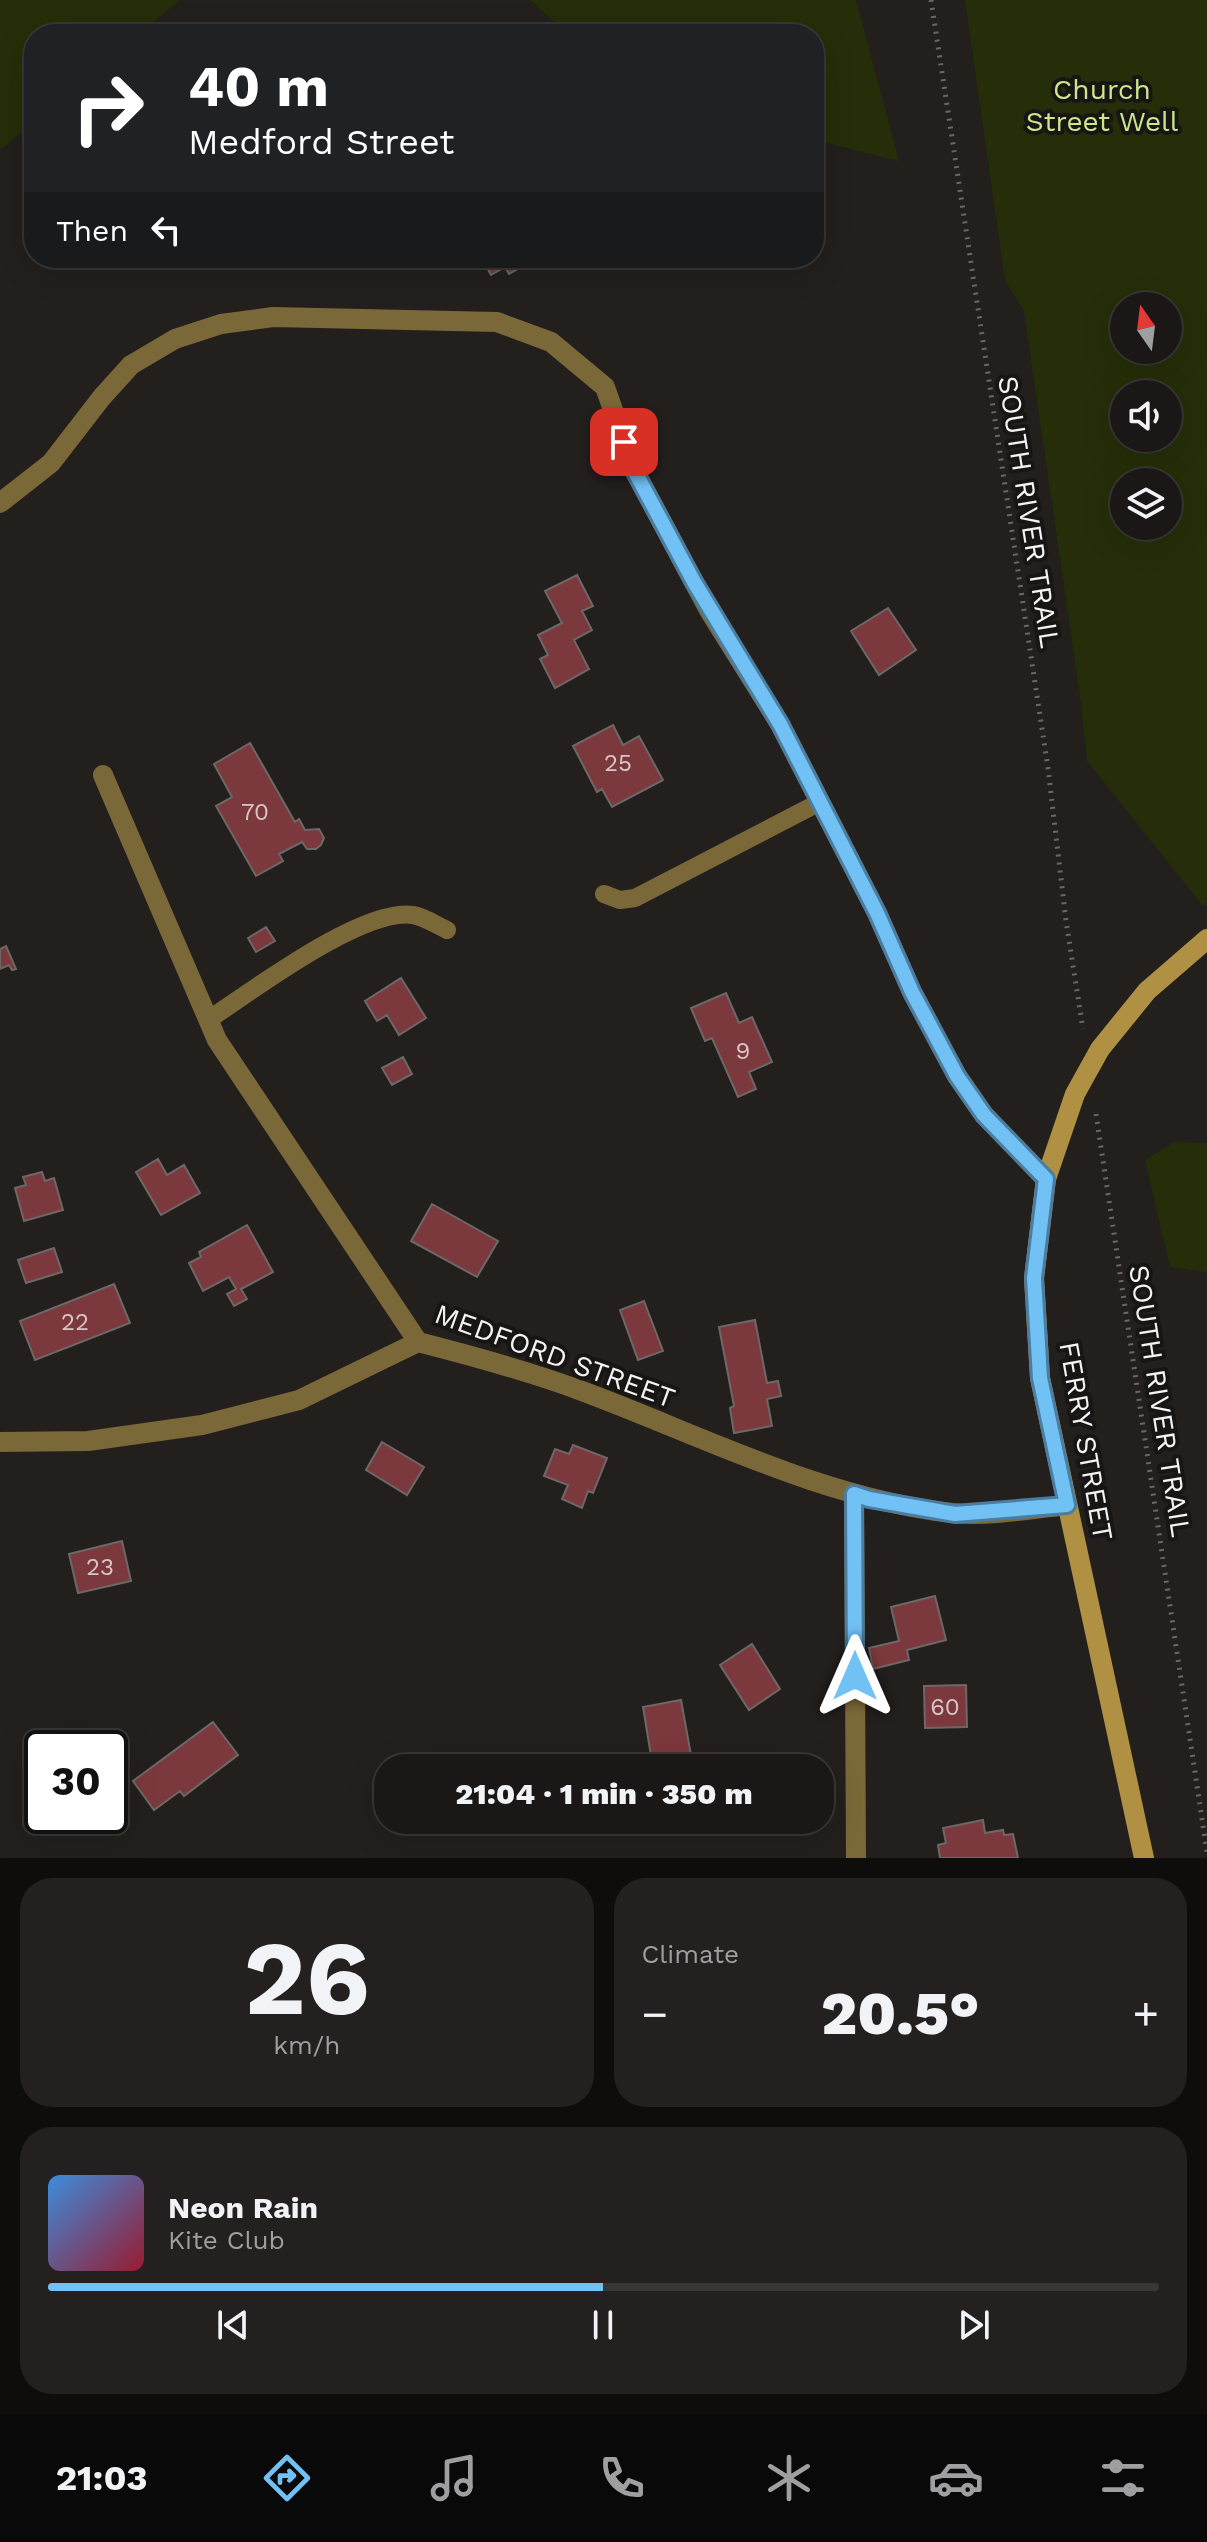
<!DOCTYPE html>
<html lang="en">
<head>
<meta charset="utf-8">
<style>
	body { margin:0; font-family:"Work Sans",sans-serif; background:#23201f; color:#f1f3f6; height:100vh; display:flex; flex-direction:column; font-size:30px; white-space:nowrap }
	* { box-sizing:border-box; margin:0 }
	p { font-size:26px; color:#9f9fa1 }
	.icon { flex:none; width:44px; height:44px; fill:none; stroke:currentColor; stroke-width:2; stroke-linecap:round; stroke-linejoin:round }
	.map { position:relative; height:1858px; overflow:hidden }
	.panel { display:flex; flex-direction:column; gap:20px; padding:20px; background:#0e0d0c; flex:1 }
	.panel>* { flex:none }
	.top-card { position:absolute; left:24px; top:24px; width:800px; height:244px; border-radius:32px; box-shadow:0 8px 32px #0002,0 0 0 2px #383635; background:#202124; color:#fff; overflow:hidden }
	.needle { width:52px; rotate:346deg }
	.controls { position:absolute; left:1110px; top:292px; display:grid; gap:16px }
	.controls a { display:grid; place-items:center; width:72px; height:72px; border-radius:50%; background:#1a1716; box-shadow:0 8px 32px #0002,0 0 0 2px #383635; font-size:40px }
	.speed { position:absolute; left:24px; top:1730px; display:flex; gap:16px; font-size:40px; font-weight:700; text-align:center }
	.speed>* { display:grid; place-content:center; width:104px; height:104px; border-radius:50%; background:#1a1716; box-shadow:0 8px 32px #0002,0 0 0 2px #383635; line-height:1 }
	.speed .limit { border:4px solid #111; border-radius:12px; background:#fff; color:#111 }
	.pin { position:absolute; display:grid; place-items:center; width:68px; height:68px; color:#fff; margin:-34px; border-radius:16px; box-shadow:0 4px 12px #0006 }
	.me { position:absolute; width:88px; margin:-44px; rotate:0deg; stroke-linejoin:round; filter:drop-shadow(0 0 6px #0008) }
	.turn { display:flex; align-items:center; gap:28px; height:168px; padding:0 32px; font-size:36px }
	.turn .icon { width:104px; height:104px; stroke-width:2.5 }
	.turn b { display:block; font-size:56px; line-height:68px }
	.then { display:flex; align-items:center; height:76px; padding:0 32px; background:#0003; gap:16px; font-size:30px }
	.big { font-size:60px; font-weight:800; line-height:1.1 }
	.panel .widget { flex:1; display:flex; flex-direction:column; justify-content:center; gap:12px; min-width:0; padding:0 28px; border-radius:32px; background:#23201f }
	.panel .dial { align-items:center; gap:0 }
	.dial b { font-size:104px; line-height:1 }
	.song { display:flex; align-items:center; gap:24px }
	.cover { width:96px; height:96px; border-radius:12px; background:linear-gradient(135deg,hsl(210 70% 55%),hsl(350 70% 35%)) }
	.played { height:8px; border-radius:4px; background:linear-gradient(90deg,#72c1f5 50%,#383635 50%) }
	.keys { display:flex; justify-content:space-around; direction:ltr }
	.heat { display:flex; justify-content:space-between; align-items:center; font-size:44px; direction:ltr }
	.panel .tiles { flex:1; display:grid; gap:20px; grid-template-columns:1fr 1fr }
	.widget:last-child { grid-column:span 2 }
	.trip { position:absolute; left:374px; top:1754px; width:460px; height:80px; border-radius:32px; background:#1a1716; box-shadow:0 8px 32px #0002,0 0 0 2px #383635; font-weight:800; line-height:80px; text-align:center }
	.tabs { display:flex; height:128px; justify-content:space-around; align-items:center; background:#0a0909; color:#9f9fa1 }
	.tabs .icon { width:56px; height:56px }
	.tabs .current { color:#72c1f5 }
	.tabs b { font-size:36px; color:#f1f3f6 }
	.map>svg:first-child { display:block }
</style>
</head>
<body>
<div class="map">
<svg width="1207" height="1858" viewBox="0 0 1207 1858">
	<rect width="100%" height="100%" fill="#221f1d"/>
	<path fill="#252e08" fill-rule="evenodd" d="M0,0H180L139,34H34V122L0,150Z
		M530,0H856L899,161L814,140V34H567Z
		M965,0H1207V903L1203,906L1087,761L1081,703L1024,311L1005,280ZM1124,306H1168V350H1124ZM1168,394V438H1124V394ZM1168,482V526H1124V482Z
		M1174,1142L1207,1143V1272L1170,1267L1145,1160Z"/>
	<path fill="#7c393d" stroke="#6c6868" stroke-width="2" d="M484,258H537L509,274L505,267L491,275L482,259Z
		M577,575L593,606L582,611L592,630L574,640L589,669L555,688L540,659L548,655L538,635L562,623L545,591Z
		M888,608L916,650L879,675L851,631Z
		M613,725L623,745L639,736L663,780L612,807L602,789L597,792L573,746Z
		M250,743L295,822L299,819L305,830L319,829L324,838L321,845L316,849H307L302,842L279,854L283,861L256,876L216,806L232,797L214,764Z
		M266,927L275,941L256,952L248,938Z
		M6,946L16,969L12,970L9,965L0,969V949Z
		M401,978L426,1018L399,1035L387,1015L377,1021L365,1001Z
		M726,993L739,1023L752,1017L772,1062L749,1072L756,1089L738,1097L712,1038L705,1041L691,1008Z
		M403,1057L412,1074L392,1085L382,1068Z
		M158,1159L167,1175L184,1165L200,1193L161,1215L136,1172Z
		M42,1172L45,1181L54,1178L63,1210L24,1221L15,1188L26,1185L23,1177Z
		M432,1204L498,1241L477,1277L411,1241Z
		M247,1225L273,1272L241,1289L247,1299L234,1306L227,1294L236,1289L229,1277L203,1291L189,1263L201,1257L199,1252Z
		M54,1248L62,1272L26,1283L18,1260Z
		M114,1284L130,1323L35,1360L20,1321Z
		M644,1301L663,1351L638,1360L620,1310Z
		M755,1320L767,1383L778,1381L781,1396L767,1399L772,1426L734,1433L730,1408L734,1406L719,1327Z
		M382,1442L424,1467L407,1495L366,1470Z
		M573,1445L607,1458L593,1493L588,1491L582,1508L562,1499L568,1485L544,1476L555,1449L569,1454Z
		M122,1541L131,1581L78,1593L69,1554Z
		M935,1596L946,1640L907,1650L909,1660L873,1669L869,1648L899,1641L891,1607Z
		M752,1644L780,1689L749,1710L720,1665Z
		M966,1685L967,1727L925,1728L924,1686Z
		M681,1700L693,1766L653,1768L643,1707Z
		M213,1722L238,1755L184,1796L180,1791L154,1810L133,1781Z
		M983,1820L985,1833L1003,1830L1004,1835L1013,1834L1018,1858H940L938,1845L946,1843L943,1828Z"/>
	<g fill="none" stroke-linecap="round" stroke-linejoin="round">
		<path stroke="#6a6766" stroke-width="5" stroke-dasharray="2 6" stroke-linecap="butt" d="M931,0L1048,768L1066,921L1083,1029
			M1096,1114L1207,1852"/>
		<path stroke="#7b6839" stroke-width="18" d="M604,894L620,900L635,898L820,802
			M208,1020C252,991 363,907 413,915C425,917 436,925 447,930"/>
		<path stroke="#7b6839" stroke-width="20" d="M0,503L51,463L102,397L131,365L175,339L221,324L273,317L497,322L551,342L605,387L634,470L710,612L780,724L877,913L912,992L957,1076L984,1115L1046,1179
			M103,775L217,1040L418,1342C473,1356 528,1371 582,1391C703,1436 821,1498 952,1513C985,1517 1033,1509 1067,1505
			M0,1442L88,1441L202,1425L299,1400L418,1342
			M854,1494L856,1858"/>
		<path stroke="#b09143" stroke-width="20" d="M1144,1858L1040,1378L1034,1278L1046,1179L1075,1094L1100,1049L1147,991L1207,939"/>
	</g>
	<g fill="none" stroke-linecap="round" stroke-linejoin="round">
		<g stroke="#4a7d9f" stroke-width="20">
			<path id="route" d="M624,442L634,470L694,582L780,724L877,913L912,992L957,1076L984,1115L1046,1179L1034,1278L1040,1378L1067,1505L955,1514L869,1499L854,1494L855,1676"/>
		</g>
		<use href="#route" stroke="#72c1f5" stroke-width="14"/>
	</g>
	<g text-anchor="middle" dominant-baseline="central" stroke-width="8" stroke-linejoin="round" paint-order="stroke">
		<g font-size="24" fill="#d8c5c6">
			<text x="618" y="763">25</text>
			<text x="255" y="812">70</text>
			<text x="743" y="1051">9</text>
			<text x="75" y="1322">22</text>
			<text x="100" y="1567">23</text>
			<text x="945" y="1707">60</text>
		</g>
		<g font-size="28" fill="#cce789" stroke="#181614">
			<text x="1102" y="89">Church<tspan x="1102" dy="32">Street Well</tspan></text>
		</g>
		<g font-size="28" fill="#f6f4f3" stroke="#181614">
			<text transform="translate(1029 512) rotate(81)">SOUTH RIVER TRAIL</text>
			<text transform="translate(555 1356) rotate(20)">MEDFORD STREET</text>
			<text transform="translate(1160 1401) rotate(81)">SOUTH RIVER TRAIL</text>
			<text transform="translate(1086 1441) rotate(80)">FERRY STREET</text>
		</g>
	</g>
</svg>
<div class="controls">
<a><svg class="needle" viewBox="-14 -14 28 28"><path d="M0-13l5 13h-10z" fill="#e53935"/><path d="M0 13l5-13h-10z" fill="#9f9fa1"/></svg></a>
<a><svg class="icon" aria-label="sound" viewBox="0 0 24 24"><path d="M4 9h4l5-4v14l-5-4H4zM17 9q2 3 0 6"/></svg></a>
<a><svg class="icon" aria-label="layers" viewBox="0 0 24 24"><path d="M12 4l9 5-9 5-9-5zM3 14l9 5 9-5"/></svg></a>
</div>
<div class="speed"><div class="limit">30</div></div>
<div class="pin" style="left:624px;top:442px;background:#d93025"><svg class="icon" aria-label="arrive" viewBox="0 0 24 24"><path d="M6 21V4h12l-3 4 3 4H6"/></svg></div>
<svg class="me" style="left:855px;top:1676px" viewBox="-20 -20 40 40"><path d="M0-17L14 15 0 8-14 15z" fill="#72c1f5" stroke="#fff" stroke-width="4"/></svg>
<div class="trip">21:04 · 1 min · 350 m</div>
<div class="top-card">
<div class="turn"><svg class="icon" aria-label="right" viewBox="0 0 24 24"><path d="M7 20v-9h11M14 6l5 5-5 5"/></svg><div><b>40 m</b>Medford Street</div></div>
<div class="then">Then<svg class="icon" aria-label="left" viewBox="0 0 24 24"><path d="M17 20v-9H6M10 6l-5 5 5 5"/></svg></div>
</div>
</div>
<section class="panel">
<div class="tiles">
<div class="widget dial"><b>26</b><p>km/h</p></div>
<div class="widget"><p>Climate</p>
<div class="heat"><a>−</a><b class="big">20.5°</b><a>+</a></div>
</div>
<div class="widget">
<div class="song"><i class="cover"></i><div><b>Neon Rain</b><p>Kite Club</p></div></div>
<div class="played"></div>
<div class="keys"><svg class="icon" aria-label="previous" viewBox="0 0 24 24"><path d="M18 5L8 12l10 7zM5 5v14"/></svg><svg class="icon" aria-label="pause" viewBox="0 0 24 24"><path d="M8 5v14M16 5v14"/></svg><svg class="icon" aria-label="next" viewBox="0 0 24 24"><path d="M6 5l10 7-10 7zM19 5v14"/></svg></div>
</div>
</div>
</section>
<nav class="tabs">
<b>21:03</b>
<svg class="icon current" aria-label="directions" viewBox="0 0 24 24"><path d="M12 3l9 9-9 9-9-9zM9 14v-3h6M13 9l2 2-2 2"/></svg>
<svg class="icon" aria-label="music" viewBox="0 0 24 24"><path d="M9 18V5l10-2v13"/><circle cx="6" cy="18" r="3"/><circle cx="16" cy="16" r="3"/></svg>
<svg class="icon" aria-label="phone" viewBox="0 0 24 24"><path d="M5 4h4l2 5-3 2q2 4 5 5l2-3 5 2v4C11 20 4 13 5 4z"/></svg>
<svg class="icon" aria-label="climate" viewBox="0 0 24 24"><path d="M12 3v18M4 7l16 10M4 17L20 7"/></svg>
<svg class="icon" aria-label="car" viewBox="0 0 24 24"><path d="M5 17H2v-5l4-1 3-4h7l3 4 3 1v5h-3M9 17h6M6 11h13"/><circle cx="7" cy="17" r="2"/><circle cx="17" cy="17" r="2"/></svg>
<svg class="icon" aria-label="filters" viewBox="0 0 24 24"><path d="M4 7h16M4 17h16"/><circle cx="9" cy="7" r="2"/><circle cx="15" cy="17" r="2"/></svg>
</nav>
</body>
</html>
